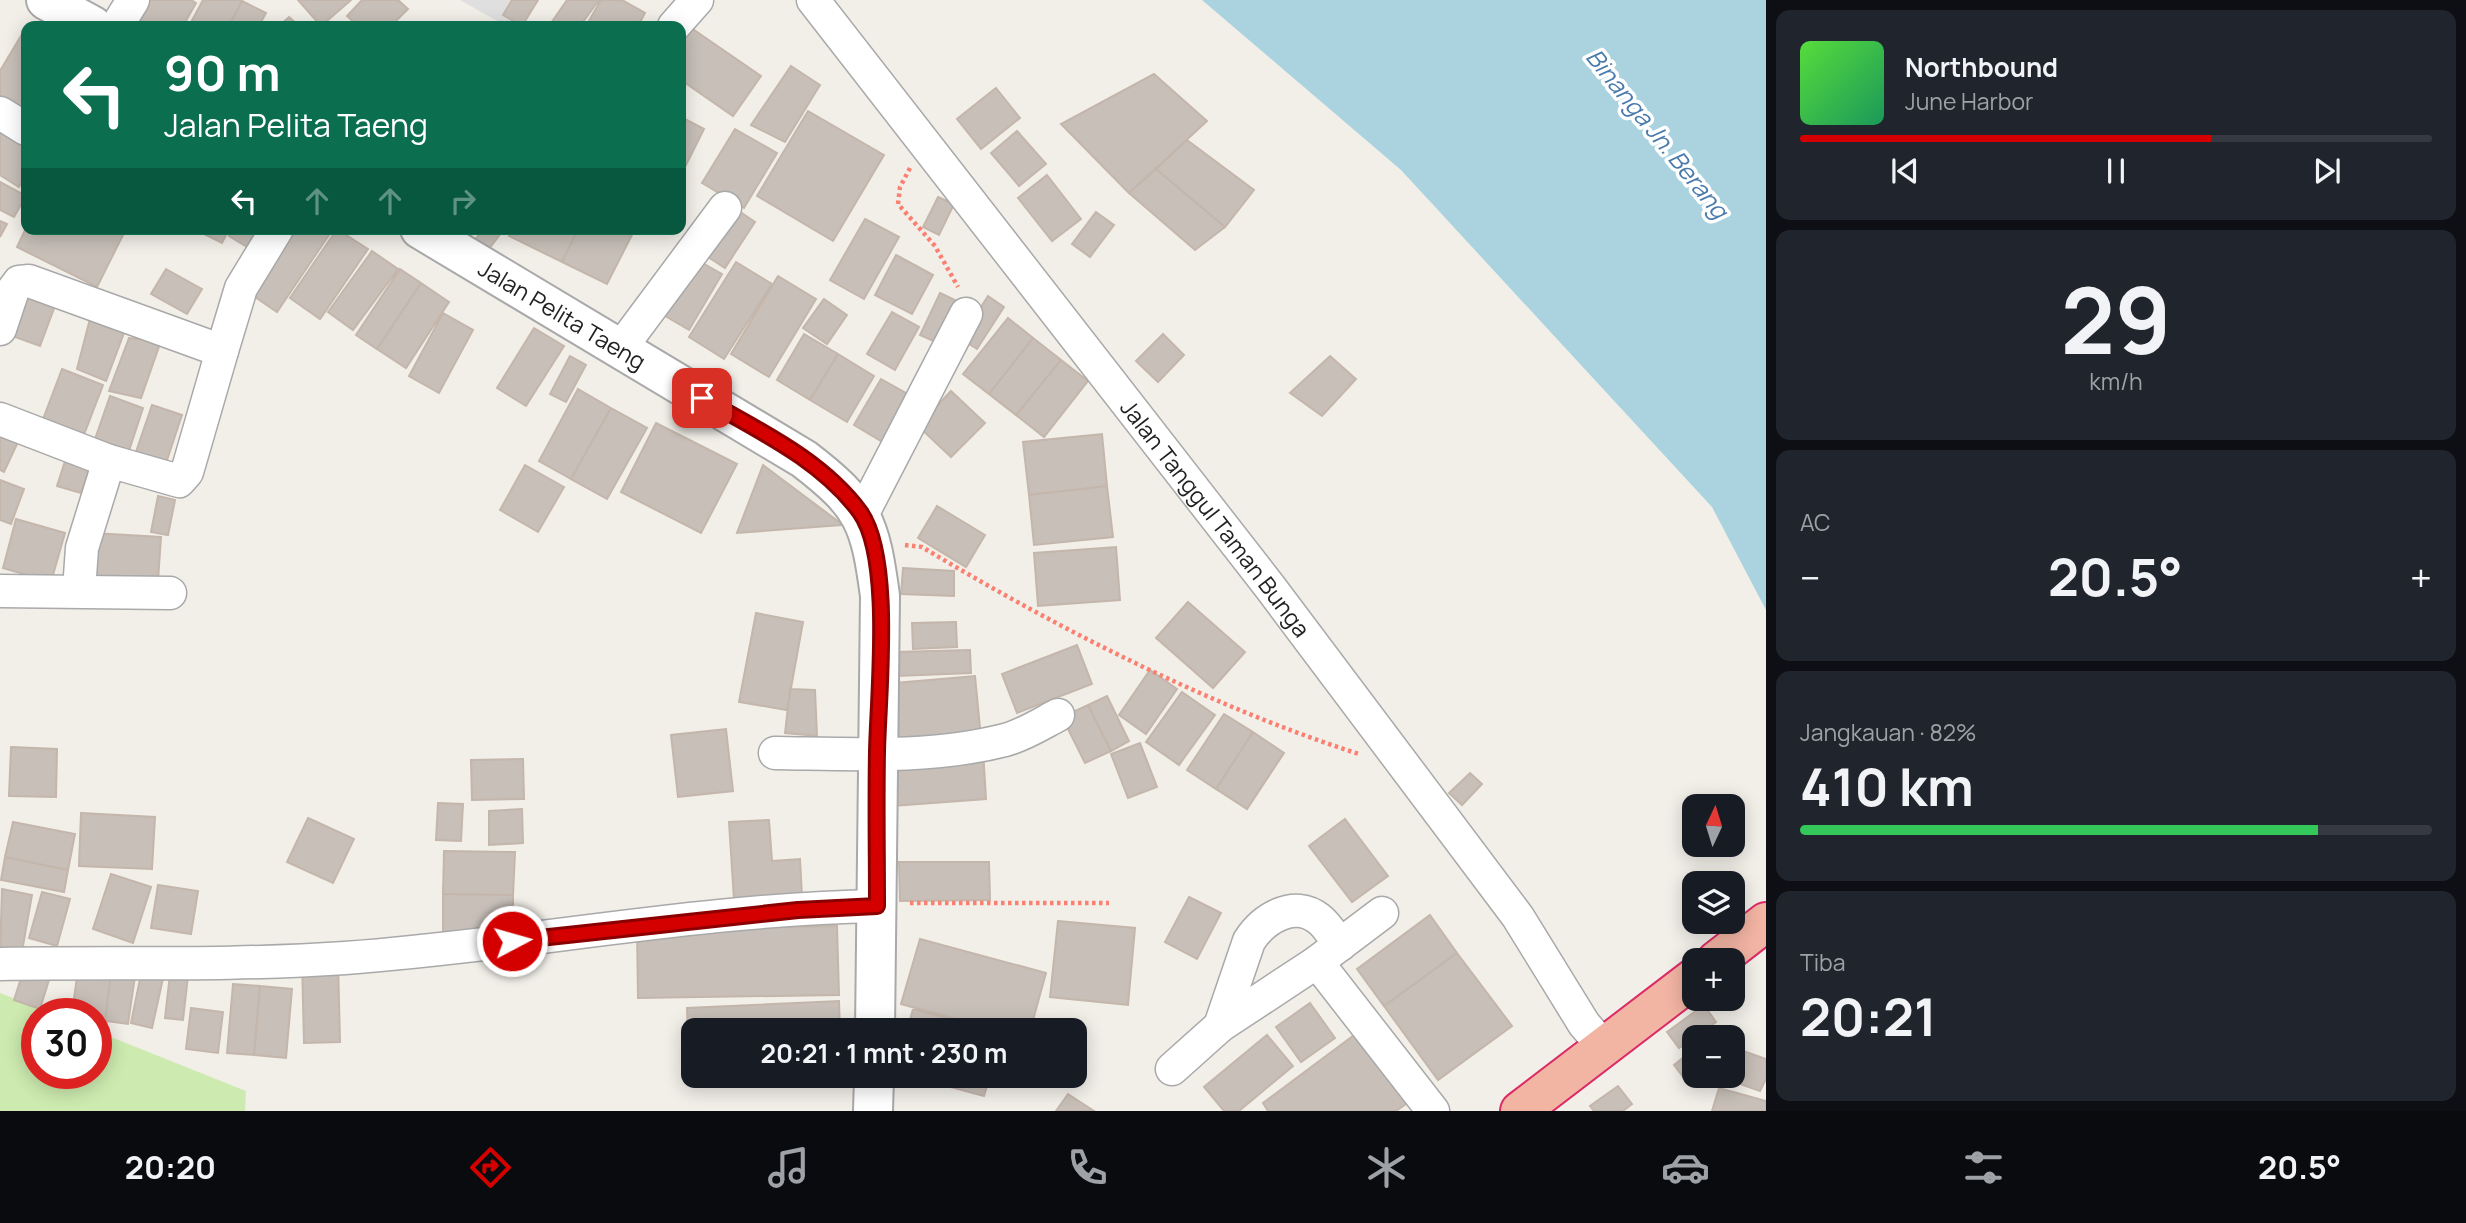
<!DOCTYPE html>
<html lang="id">
<head>
<meta charset="utf-8">
<style>
	body { margin:0; font-family:Manrope,sans-serif; background:#20242c; color:#f1f3f6; height:100vh; display:flex; flex-direction:column; font-size:26px; white-space:nowrap }
	* { box-sizing:border-box; margin:0 }
	p { font-size:23px; color:#9ea1a6 }
	.icon { flex:none; width:38px; height:38px; fill:none; stroke:currentColor; stroke-width:2; stroke-linecap:round; stroke-linejoin:round }
	.map { position:relative; flex:1; overflow:hidden }
	.panel { display:flex; flex-direction:column; gap:10px; padding:10px; background:#0d0f14; width:700px }
	.panel>* { flex:none }
	.guide { position:absolute; left:21px; top:21px; width:665px; height:214px; border-radius:14px; box-shadow:0 4px 18px #0003; background:#0b6e4f; color:#fff; overflow:hidden }
	.needle { width:46px; rotate:4deg }
	.tools { position:absolute; left:1682px; top:794px; display:grid; gap:14px }
	.tools a { display:grid; place-items:center; width:63px; height:63px; border-radius:14px; background:#171b24; box-shadow:0 4px 18px #0003; font-size:35px }
	.speed { position:absolute; left:21px; top:998px; display:flex; gap:14px; font-size:35px; font-weight:700; text-align:center }
	.speed>* { display:grid; place-content:center; width:91px; height:91px; border-radius:50%; background:#171b24; box-shadow:0 4px 18px #0003; line-height:1 }
	.speed .limit { border:10px solid #d22; background:#fff; color:#111 }
	.pin { position:absolute; display:grid; place-items:center; width:60px; height:60px; color:#fff; margin:-30px; border-radius:14px; box-shadow:0 4px 10px #0006 }
	.me { position:absolute; width:77px; margin:-38px; rotate:84deg; stroke-linejoin:round; filter:drop-shadow(0 0 5px #0008) }
	.turn { display:flex; align-items:center; gap:24px; height:147px; padding:0 28px; font-size:32px }
	.turn .icon { width:91px; height:91px; stroke-width:2.5 }
	.turn b { display:block; font-size:49px; line-height:60px }
	.lanes { display:flex; align-items:center; height:66px; padding:0 28px; background:#0003; justify-content:center; gap:35px; direction:ltr }
	.lanes .off { opacity:.35 }
	.big { font-size:52px; font-weight:700; line-height:1.1 }
	.panel .widget { flex:1; display:flex; flex-direction:column; justify-content:center; gap:10px; min-width:0; padding:0 24px; border-radius:14px; background:#20242c }
	.panel .dial { align-items:center; gap:0 }
	.dial b { font-size:91px; line-height:1 }
	.song { display:flex; align-items:center; gap:21px }
	.cover { width:84px; height:84px; border-radius:10px; background:linear-gradient(135deg,hsl(110 70% 55%),hsl(150 70% 35%)) }
	.played { height:7px; border-radius:4px; background:linear-gradient(90deg,#d40000 65%,#363941 65%) }
	.keys { display:flex; justify-content:space-around; direction:ltr }
	.heat { display:flex; justify-content:space-between; align-items:center; font-size:38px; direction:ltr }
	.charge { height:10px; border-radius:5px; background:linear-gradient(90deg,#34c759 82%,#363941 0) }
	.trip { position:absolute; left:681px; top:1018px; width:406px; height:70px; border-radius:14px; background:#171b24; box-shadow:0 4px 18px #0003; font-weight:700; line-height:70px; text-align:center }
	.tabs { display:flex; height:112px; justify-content:space-around; align-items:center; background:#090b0e; color:#9ea1a6 }
	.tabs .icon { width:49px; height:49px }
	.tabs .active { color:#d40000 }
	.tabs b { font-size:32px; color:#f1f3f6 }
	main { display:flex; flex:1; min-height:0 }
	.map>svg:first-child { display:block }
</style>
</head>
<body>
<main>
<div class="map">
<svg width="1766" height="1111" viewBox="0 0 1766 1111">
	<rect width="100%" height="100%" fill="#f2efe9"/>
	<path fill="#e0dfdf" d="M460,0H535L520,26H506Z"/>
	<path fill="#cdebb0" d="M0,993L52,1013H37V1073H96V1031L246,1091L245,1111H0Z"/>
	<path fill="#aad3df" d="M1202,0H1766V610L1712,507L1401,170Z"/>
	<path fill="#c7bfb8" stroke="#c4b6ab" stroke-width="2" d="M144,0H191L196,3L183,26H128Z
		M203,0H241L242,1L229,26H189Z
		M298,0H351L321,26Z
		M362,0H398L408,9L391,26H358L347,16Z
		M512,0H538L522,26L503,15Z
		M567,0H599L580,26H549Z
		M601,0H622L645,13L638,26H586Z
		M242,1L266,13L259,26H229Z
		M289,17L299,26H279Z
		M684,23L761,76L733,116L681,80V27Z
		M25,29L26,30V111L0,95V71Z
		M791,66L820,85L785,142L751,125Z
		M1154,74L1207,121L1129,193L1061,124Z
		M996,88L1020,118L981,149L957,119Z
		M808,111L884,155L833,241L757,196Z
		M681,117L704,129L681,175Z
		M735,129L777,153L744,208L702,183Z
		M0,131L26,137V174L19,187L0,175Z
		M1017,131L1046,164L1019,186L991,153Z
		M1187,140L1254,190L1225,227L1156,169Z
		M1156,169L1225,227L1195,250L1129,193Z
		M1047,175L1081,219L1052,241L1018,198Z
		M0,182L26,196L14,217L0,210Z
		M938,197L954,204L939,235L923,227Z
		M730,205L755,222L725,268L699,251Z
		M1096,212L1114,225L1090,257L1072,244Z
		M865,219L899,237L864,299L830,280Z
		M0,221L7,224L0,237Z
		M26,228V229H126L97,287L17,247Z
		M201,229H229L222,243L200,232Z
		M233,229H264L252,250L229,236Z
		M282,229H333L277,312L242,288Z
		M337,229L368,249L320,319L290,298Z
		M460,229H475L470,236Z
		M483,229H504L483,257L470,247Z
		M513,229H578L562,262L509,236Z
		M578,229H635L607,284L562,262Z
		M372,251L398,269L353,330L328,312Z
		M896,255L933,275L912,314L875,295Z
		M692,257L722,274L689,330L660,313Z
		M736,262L772,284L724,359L689,337Z
		M166,269L202,289L187,314L151,294Z
		M400,269L421,283L377,349L356,335Z
		M778,276L816,299L769,377L731,354Z
		M421,283L449,302L406,368L377,349Z
		M19,290L56,303L40,346L4,333Z
		M940,293L959,302L940,344L920,335Z
		M988,296L1004,307L977,349L961,339Z
		M824,299L847,315L827,344L803,328Z
		M892,312L919,327L895,370L867,354Z
		M443,313L473,330L439,393L409,376Z
		M91,315L127,325L106,381L77,369Z
		M1008,318L1033,338L989,394L963,374Z
		M534,328L564,346L526,406L497,388Z
		M804,334L838,354L810,400L777,380Z
		M1163,334L1184,355L1158,382L1136,361Z
		M129,338L161,341L141,398L109,391Z
		M1033,338L1061,360L1016,415L989,394Z
		M838,354L874,376L847,422L810,400Z
		M570,356L586,365L566,402L550,394Z
		M1330,356L1356,379L1322,416L1290,393Z
		M1061,360L1088,381L1044,437L1016,415Z
		M62,369L103,385L80,445L39,430Z
		M881,379L913,397L886,444L854,425Z
		M578,389L611,408L571,479L539,461Z
		M951,391L985,423L951,457L918,426Z
		M110,396L143,408L127,457L93,445Z
		M152,405L182,415L166,463L136,452Z
		M611,408L647,428L607,499L571,479Z
		M656,423L737,464L701,533L621,492Z
		M0,433L18,442L4,472L0,470Z
		M1102,434L1107,486L1029,495L1023,442Z
		M66,458L90,466L81,493L57,486Z
		M525,465L564,487L538,532L500,510Z
		M763,465L843,525L737,533Z
		M0,480L24,489L11,524L0,520Z
		M1107,486L1113,537L1034,545L1029,495Z
		M158,496L175,500L168,535L151,532Z
		M937,506L985,535L966,567L918,538Z
		M16,519L65,533L51,582L3,568Z
		M93,533L161,537L158,581L89,577Z
		M1116,547L1120,600L1038,606L1034,553Z
		M903,568L954,571V596L901,594Z
		M1188,602L1245,652L1213,688L1156,638Z
		M756,613L803,622L787,710L739,702Z
		M956,622L957,647L913,649L912,623Z
		M1077,645L1092,684L1017,713L1002,674Z
		M970,650L971,673L896,676V652Z
		M1150,670L1177,689L1146,734L1119,715Z
		M975,676L981,738L889,744L884,684Z
		M790,689L815,690L817,736L785,733Z
		M1182,692L1215,715L1179,765L1146,742Z
		M1107,696L1129,741L1111,751L1088,705Z
		M1088,705L1111,751L1085,763L1062,717Z
		M1224,714L1253,732L1216,789L1187,770Z
		M726,729L733,791L678,797L671,735Z
		M1253,732L1284,753L1247,809L1216,789Z
		M1140,743L1157,787L1128,798L1111,754Z
		M11,747L57,749L56,797L9,796Z
		M983,750L986,799L893,806L890,757Z
		M523,759L524,799L472,800L471,760Z
		M1470,773L1482,784L1462,805L1449,793Z
		M438,803L463,804L461,841L436,840Z
		M522,809L523,843L489,845V811Z
		M81,813L155,817L152,869L79,866Z
		M308,818L354,839L333,883L287,862Z
		M1345,819L1388,876L1352,902L1309,846Z
		M769,820L772,861L800,859L802,896L734,900L729,822Z
		M13,822L75,834L68,870L5,857Z
		M444,851L515,852L513,895L443,894Z
		M5,857L68,870L64,892L1,880Z
		M899,862H989L990,900L900,901Z
		M111,874L151,887L133,943L93,929Z
		M158,885L198,891L191,934L151,928Z
		M2,889L32,895L21,957L0,953Z
		M42,892L70,899L57,946L29,938Z
		M443,894L513,895V938L443,937Z
		M1189,897L1221,913L1197,959L1165,942Z
		M1430,915L1457,953L1384,1006L1357,969Z
		M1058,921L1135,928L1128,1005L1050,997Z
		M837,926L839,995L638,998L637,929Z
		M920,939L1046,973L1030,1031H999L901,1004Z
		M1457,953L1512,1026L1438,1080L1384,1006Z
		M338,961L340,1042L304,1043L302,962Z
		M78,969L111,973L105,1021L96,1020V1013H72Z
		M142,969L164,974L152,1028L131,1023Z
		M23,972L49,980L40,1009L14,1000Z
		M111,973L135,976L128,1024L105,1021Z
		M170,974L188,976L183,1020L165,1018Z
		M233,984L260,986L254,1055L227,1053Z
		M260,986L292,989L286,1058L254,1055Z
		M839,1001L840,1031H693V1076H782L690,1080L687,1008Z
		M1310,1003L1335,1038L1301,1062L1276,1027Z
		M1704,1005L1716,1022L1679,1048L1667,1032Z
		M191,1008L223,1012L218,1053L186,1049Z
		M913,1009L996,1031H907Z
		M1361,1030L1413,1099L1396,1111H1268L1263,1103Z
		M1719,1030L1725,1038H1709Z
		M1267,1035L1293,1066L1239,1111H1224L1204,1087Z
		M1732,1047L1766,1059V1079L1760,1091L1718,1076H1732Z
		M1694,1049V1076L1687,1082L1674,1065Z
		M910,1076H990L984,1096Z
		M1618,1086L1632,1104L1623,1111H1594L1590,1106Z
		M1719,1088L1766,1101V1111H1712Z
		M1068,1094L1094,1111H1056Z"/>
	<g fill="none" stroke-linecap="round" stroke-linejoin="round">
		<g stroke="#a9a9a9" stroke-width="35">
			<g id="minor">
				<path id="s1" d="M813,0L1270,587L1518,917L1584,1024L1604,1047"/>
				<path d="M117,26L133,0"/>
				<path d="M674,26L697,0"/>
				<path d="M0,113L26,129"/>
				<path d="M0,329L13,290L19,282L29,281L222,351L241,288L277,229"/>
				<path d="M620,349L725,208"/>
				<path d="M0,419L109,461L179,481L187,472L222,351"/>
				<path d="M862,515L966,314"/>
				<path d="M79,590L82,548L109,461"/>
				<path d="M0,591L170,593"/>
				<path d="M775,753C851,754 931,759 1005,740C1024,735 1041,724 1058,715"/>
				<path d="M1317,962L1433,1111"/>
				<path d="M0,964C115,962 230,966 345,958C522,945 699,909 877,906"/>
				<path d="M1220,1026L1249,941C1263,919 1294,899 1319,919C1327,925 1334,937 1340,945"/>
				<path d="M1172,1069L1220,1026L1317,962L1382,913"/>
			</g>
		</g>
		<g stroke="#a9a9a9" stroke-width="42">
			<g id="tertiary">
				<path d="M46,0L93,26"/>
				<path id="s2" d="M420,229L804,459C864,505 870,522 880,596L875,1031"/>
				<path d="M873,1111L874,1076"/>
			</g>
		</g>
		<g stroke="#dc2a67" stroke-width="42">
			<path id="trunk" d="M1716,961L1766,922
				M1520,1111L1694,978"/>
		</g>
		<path stroke="#fa8072" stroke-width="4.5" stroke-dasharray="3.5 3.5" stroke-linecap="butt" d="M910,168L900,187L898,204L935,246L958,287
			M905,545L922,547C1057,628 1209,706 1359,754
			M910,903H1109"/>
		<use href="#minor" stroke="#fff" stroke-width="32"/>
		<use href="#tertiary" stroke="#fff" stroke-width="38"/>
		<use href="#trunk" stroke="#f2b4a3" stroke-width="38"/>
	</g>
	<g fill="none" stroke-linecap="round" stroke-linejoin="round">
		<g stroke="#8a0000" stroke-width="18">
			<path id="route" d="M512,941L798,910L877,906C877,855 876,803 877,752C878,695 893,558 860,512C821,459 757,430 702,398"/>
		</g>
		<use href="#route" stroke="#d40000" stroke-width="12"/>
	</g>
	<g text-anchor="middle" dominant-baseline="central" stroke-width="7" stroke-linejoin="round" paint-order="stroke">
		<g font-size="23" fill="#222" stroke="#fff">
			<text stroke="none"><textPath href="#s2" startOffset="166">Jalan Pelita Taeng</textPath></text>
			<text stroke="none"><textPath href="#s1" startOffset="656">Jalan Tanggul Taman Bunga</textPath></text>
		</g>
		<g font-size="24" font-style="italic" fill="#4a7aab" stroke="#fff">
			<text transform="translate(1658 133) rotate(51)">Binanga Jn. Berang</text>
		</g>
	</g>
</svg>
<div class="tools">
<a><svg class="needle" viewBox="-14 -14 28 28"><path d="M0-13l5 13h-10z" fill="#e53935"/><path d="M0 13l5-13h-10z" fill="#9ea1a6"/></svg></a>
<a><svg class="icon" aria-label="layers" viewBox="0 0 24 24"><path d="M12 4l9 5-9 5-9-5zM3 14l9 5 9-5"/></svg></a>
<a>+</a>
<a>−</a>
</div>
<div class="speed"><div class="limit">30</div></div>
<div class="pin" style="left:702px;top:398px;background:#d93025"><svg class="icon" aria-label="arrive" viewBox="0 0 24 24"><path d="M6 21V4h12l-3 4 3 4H6"/></svg></div>
<svg class="me" style="left:512px;top:941px" viewBox="-20 -20 40 40"><circle r="17" fill="#d40000" stroke="#fff" stroke-width="3"/><path d="M0-11L8 9 0 5-8 9z" fill="#fff"/></svg>
<div class="trip">20:21 · 1 mnt · 230 m</div>
<div class="guide">
<div class="turn"><svg class="icon" aria-label="left" viewBox="0 0 24 24"><path d="M17 20v-9H6M10 6l-5 5 5 5"/></svg><div><b>90 m</b>Jalan Pelita Taeng</div></div>
<div class="lanes"><svg class="icon" aria-label="left" viewBox="0 0 24 24"><path d="M17 20v-9H6M10 6l-5 5 5 5"/></svg><svg class="icon off" aria-label="ahead" viewBox="0 0 24 24"><path d="M12 20V5M6 11l6-6 6 6"/></svg><svg class="icon off" aria-label="ahead" viewBox="0 0 24 24"><path d="M12 20V5M6 11l6-6 6 6"/></svg><svg class="icon off" aria-label="right" viewBox="0 0 24 24"><path d="M7 20v-9h11M14 6l5 5-5 5"/></svg></div>
</div>
</div>
<section class="panel">
<div class="widget">
<div class="song"><i class="cover"></i><div><b>Northbound</b><p>June Harbor</p></div></div>
<div class="played"></div>
<div class="keys"><svg class="icon" aria-label="previous" viewBox="0 0 24 24"><path d="M18 5L8 12l10 7zM5 5v14"/></svg><svg class="icon" aria-label="pause" viewBox="0 0 24 24"><path d="M8 5v14M16 5v14"/></svg><svg class="icon" aria-label="next" viewBox="0 0 24 24"><path d="M6 5l10 7-10 7zM19 5v14"/></svg></div>
</div>
<div class="widget dial"><b>29</b><p>km/h</p></div>
<div class="widget"><p>AC</p>
<div class="heat"><a>−</a><b class="big">20.5°</b><a>+</a></div>
</div>
<div class="widget"><p>Jangkauan · 82%</p><b class="big">410 km</b><div class="charge"></div></div>
<div class="widget"><p>Tiba</p><b class="big">20:21</b></div>
</section>
</main>
<nav class="tabs">
<b>20:20</b>
<svg class="icon active" aria-label="directions" viewBox="0 0 24 24"><path d="M12 3l9 9-9 9-9-9zM9 14v-3h6M13 9l2 2-2 2"/></svg>
<svg class="icon" aria-label="music" viewBox="0 0 24 24"><path d="M9 18V5l10-2v13"/><circle cx="6" cy="18" r="3"/><circle cx="16" cy="16" r="3"/></svg>
<svg class="icon" aria-label="phone" viewBox="0 0 24 24"><path d="M5 4h4l2 5-3 2q2 4 5 5l2-3 5 2v4C11 20 4 13 5 4z"/></svg>
<svg class="icon" aria-label="climate" viewBox="0 0 24 24"><path d="M12 3v18M4 7l16 10M4 17L20 7"/></svg>
<svg class="icon" aria-label="car" viewBox="0 0 24 24"><path d="M5 17H2v-5l4-1 3-4h7l3 4 3 1v5h-3M9 17h6M6 11h13"/><circle cx="7" cy="17" r="2"/><circle cx="17" cy="17" r="2"/></svg>
<svg class="icon" aria-label="filters" viewBox="0 0 24 24"><path d="M4 7h16M4 17h16"/><circle cx="9" cy="7" r="2"/><circle cx="15" cy="17" r="2"/></svg>
<b>20.5°</b>
</nav>
</body>
</html>
